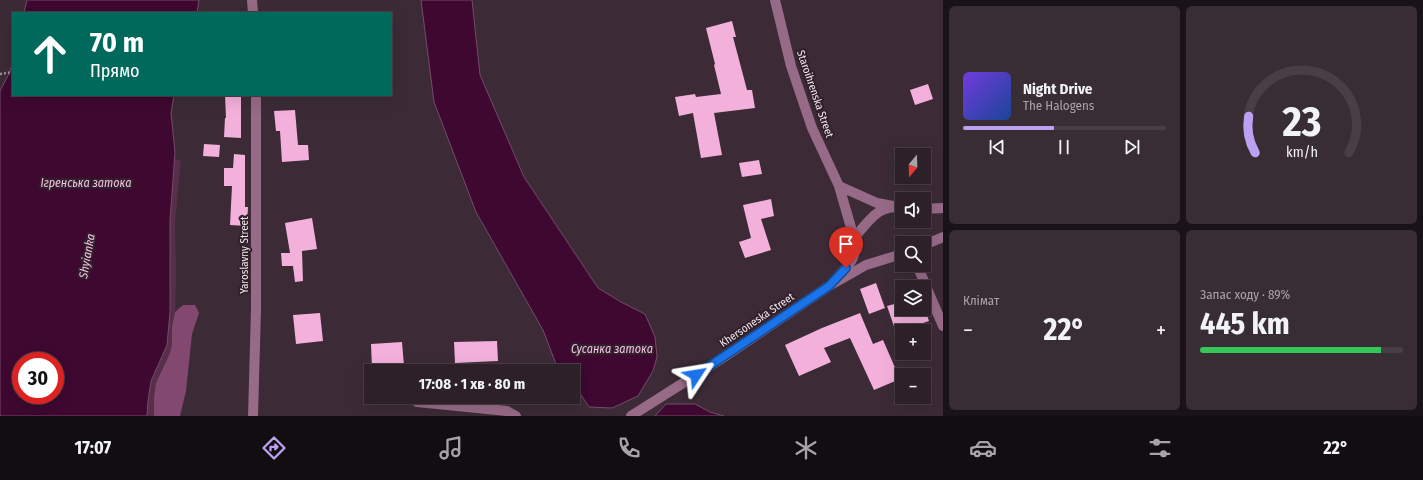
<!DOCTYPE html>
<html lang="uk">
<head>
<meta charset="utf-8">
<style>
	body { margin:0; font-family:"Fira Sans Condensed",sans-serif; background:#392d34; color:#f1f3f6; height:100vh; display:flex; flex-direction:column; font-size:15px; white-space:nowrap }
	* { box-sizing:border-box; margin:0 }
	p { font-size:13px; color:#a7a3a8 }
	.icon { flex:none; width:22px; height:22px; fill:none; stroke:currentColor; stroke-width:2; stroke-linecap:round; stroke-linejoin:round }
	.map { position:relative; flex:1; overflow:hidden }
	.side { display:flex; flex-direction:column; gap:6px; padding:6px; background:#191216; width:480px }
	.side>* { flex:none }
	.banner { position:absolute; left:12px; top:12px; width:380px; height:84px; border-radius:0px; box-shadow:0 4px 16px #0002,0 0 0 1px #483e45; background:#00695c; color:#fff; overflow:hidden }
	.needle { width:26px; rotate:199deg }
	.fabs { position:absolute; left:895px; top:148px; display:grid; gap:8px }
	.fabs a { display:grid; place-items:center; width:36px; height:36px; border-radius:0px; background:#2d2028; box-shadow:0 4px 16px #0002,0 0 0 1px #483e45; font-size:20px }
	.speed { position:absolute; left:12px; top:352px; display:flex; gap:8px; font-size:20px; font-weight:700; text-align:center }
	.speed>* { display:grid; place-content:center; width:52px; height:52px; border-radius:50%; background:#2d2028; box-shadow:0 4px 16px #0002,0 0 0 1px #483e45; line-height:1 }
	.speed .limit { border:6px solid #d22; background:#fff; color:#111 }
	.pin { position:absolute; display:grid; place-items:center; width:34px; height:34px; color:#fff; margin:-41px -17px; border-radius:50% 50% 50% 0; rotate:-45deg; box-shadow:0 0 4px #0007 }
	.pin .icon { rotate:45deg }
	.me { position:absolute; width:44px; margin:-22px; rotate:57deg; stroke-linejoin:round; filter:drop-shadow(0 0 3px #0008) }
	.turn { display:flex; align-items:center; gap:14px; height:84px; padding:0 12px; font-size:18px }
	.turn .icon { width:52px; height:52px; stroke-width:2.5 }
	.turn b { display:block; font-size:28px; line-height:34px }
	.big { font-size:30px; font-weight:700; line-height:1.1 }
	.side .card { flex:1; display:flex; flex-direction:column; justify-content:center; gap:6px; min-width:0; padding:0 14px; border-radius:6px; background:#392d34 }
	.side .dial { align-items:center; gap:0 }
	.dial svg { height:104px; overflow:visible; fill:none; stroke:#483e45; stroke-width:7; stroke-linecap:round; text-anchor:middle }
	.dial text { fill:#f1f3f6; stroke:none }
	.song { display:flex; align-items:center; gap:12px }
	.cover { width:48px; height:48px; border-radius:6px; background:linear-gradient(135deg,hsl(260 70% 55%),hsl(220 70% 35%)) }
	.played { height:4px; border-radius:2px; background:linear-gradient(90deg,#bca0f2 45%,#483e45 45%) }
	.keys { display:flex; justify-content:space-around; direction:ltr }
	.heat { display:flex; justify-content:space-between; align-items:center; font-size:22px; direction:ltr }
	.charge { height:6px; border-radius:3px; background:linear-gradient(90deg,#34c759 89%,#483e45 0) }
	.side .tiles { flex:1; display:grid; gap:6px; grid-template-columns:repeat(2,1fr) }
	.trip { position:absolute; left:364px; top:364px; width:216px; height:40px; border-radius:0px; background:#2d2028; box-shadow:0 4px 16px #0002,0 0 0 1px #483e45; font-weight:700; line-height:40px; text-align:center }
	.dock { display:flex; height:64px; justify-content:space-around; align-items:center; background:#120d10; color:#a7a3a8 }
	.dock .icon { width:28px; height:28px }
	.dock .selected { color:#bca0f2 }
	.dock b { font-size:18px; color:#f1f3f6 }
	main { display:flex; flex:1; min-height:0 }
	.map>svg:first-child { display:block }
</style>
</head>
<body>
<main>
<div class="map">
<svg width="943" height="416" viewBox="0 0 943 416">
	<rect width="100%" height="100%" fill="#3c2b36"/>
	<path fill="#572f4a" d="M174,159L181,160L175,221L176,277L175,312L172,327V345L170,353L156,383L154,397V416H147L148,401L151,381L167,345L170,312V219Z"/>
	<path fill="#83486f" d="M183,305H195L199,313L192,334L186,391L180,416H154V397L156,383L170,353L172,345V327L175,312Z"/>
	<path fill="#3e0830" stroke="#744b69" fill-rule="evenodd" d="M27,0H199L197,13H24Z
		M421,0H472L480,75L524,177L598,288L621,302L645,314L655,337L657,357L653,371L638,396L612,408L589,407L577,389V375L565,364H556L543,330L476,212L434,102Z
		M13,59V95H174L171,113L175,152L170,221V312L167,345L151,381L148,401L147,416H0V91L10,72ZM21,361H55V395H21Z
		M666,404H695L710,412L724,416H655Z"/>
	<path fill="#f3b0db" d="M732,21L736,37H733L747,90H752L755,108L714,113L722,155L701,158L693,113L679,116L675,97L695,94L696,97L721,94L714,65L715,64L706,28Z
		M928,84L933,99L915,105L910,90Z
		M225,95H241V138L224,137L225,118H226Z
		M295,110L298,145H308L309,160L282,162L280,131H276L274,111Z
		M204,144L220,145L219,157L203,156Z
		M234,154L245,155V207H248L247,226L230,225L232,186H224V168H233Z
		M759,160L762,174L742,177L739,163Z
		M771,199L774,216L761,219L771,250L745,258L739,242L751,238L743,205Z
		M312,218L317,249L302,251L303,281L295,282L293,266H282L281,253H290L285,223Z
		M876,283L885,308L869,314L860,289Z
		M902,302V309H924V307L929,321L896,332L887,306Z
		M320,313L323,341L296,344L293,315Z
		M860,313L873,344L883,340L900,379L874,390L850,338L824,348L831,362L799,376L785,345L822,328Z
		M497,341L498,361L455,363L454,342Z
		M402,342L404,366L372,368L371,344Z"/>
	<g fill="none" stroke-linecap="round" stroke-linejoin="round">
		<path stroke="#9c8d96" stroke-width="2.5" stroke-dasharray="2 2" stroke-linecap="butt" d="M0,74L13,72"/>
		<path stroke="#976a87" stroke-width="10" d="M252,0L253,13
			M775,0L791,66L812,128L839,186L854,238
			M839,186L877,203L893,206
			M924,209L943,208
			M924,245L943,237
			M917,265L943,326
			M835,280C847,266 859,259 854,238C868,222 879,203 902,208
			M417,402L507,411L516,416
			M253,416L256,309V95
			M631,416L721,359L829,286L866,265L902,254"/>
	</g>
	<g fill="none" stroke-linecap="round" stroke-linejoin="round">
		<g stroke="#114b97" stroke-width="10">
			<path id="route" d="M696,375L829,286L846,268"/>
		</g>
		<use href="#route" stroke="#1a73e8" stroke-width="7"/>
	</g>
	<g text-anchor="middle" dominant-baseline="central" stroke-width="4" stroke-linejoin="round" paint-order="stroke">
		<g font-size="11" fill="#f3e7ee" stroke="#32212c">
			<text transform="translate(815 94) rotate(71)">Staroihrenska Street</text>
			<text transform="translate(244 255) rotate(-90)">Yaroslavny Street</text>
			<text transform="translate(757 320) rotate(-34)">Khersoneska Street</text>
		</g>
		<g font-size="12" font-style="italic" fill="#f6c1e3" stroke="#32212c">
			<text x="86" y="183">Ігренська затока</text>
			<text transform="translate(87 256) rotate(-80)">Shyianka</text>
			<text x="612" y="349">Сусанка затока</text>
		</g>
	</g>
</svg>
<div class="fabs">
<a><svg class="needle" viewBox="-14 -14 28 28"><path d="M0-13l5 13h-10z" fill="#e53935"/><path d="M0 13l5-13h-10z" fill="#a7a3a8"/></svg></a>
<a><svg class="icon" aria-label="sound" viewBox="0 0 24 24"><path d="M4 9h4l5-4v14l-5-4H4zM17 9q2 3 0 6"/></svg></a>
<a><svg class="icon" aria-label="search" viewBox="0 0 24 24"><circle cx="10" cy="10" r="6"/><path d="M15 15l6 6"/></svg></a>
<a><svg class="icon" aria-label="layers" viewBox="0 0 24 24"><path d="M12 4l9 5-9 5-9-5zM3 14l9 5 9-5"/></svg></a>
<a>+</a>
<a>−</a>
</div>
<div class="speed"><div class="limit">30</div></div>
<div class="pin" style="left:846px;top:268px;background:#d93025"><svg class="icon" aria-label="arrive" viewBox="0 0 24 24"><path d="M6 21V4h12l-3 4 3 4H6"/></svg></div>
<svg class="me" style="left:696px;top:375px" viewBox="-20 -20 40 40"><path d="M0-17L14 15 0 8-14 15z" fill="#1a73e8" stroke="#fff" stroke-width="4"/></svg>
<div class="trip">17:08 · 1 хв · 80 m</div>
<div class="banner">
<div class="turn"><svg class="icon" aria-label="ahead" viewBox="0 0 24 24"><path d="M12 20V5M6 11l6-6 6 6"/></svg><div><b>70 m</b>Прямо</div></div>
</div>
</div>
<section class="side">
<div class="tiles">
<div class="card">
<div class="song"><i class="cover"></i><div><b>Night Drive</b><p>The Halogens</p></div></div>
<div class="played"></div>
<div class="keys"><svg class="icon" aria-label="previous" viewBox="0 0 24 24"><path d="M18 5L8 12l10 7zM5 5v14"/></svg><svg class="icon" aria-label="pause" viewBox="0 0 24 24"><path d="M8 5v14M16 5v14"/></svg><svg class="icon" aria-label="next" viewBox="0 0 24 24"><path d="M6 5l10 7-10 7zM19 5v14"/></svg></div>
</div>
<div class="card dial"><svg viewBox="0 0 100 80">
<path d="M14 69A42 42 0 1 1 86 69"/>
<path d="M14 69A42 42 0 0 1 9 41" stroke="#bca0f2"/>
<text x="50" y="56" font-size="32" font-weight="700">23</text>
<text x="50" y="72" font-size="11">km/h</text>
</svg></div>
<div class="card"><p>Клімат</p>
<div class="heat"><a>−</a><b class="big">22°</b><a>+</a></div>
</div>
<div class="card"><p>Запас ходу · 89%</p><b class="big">445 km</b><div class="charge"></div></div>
</div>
</section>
</main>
<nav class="dock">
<b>17:07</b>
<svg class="icon selected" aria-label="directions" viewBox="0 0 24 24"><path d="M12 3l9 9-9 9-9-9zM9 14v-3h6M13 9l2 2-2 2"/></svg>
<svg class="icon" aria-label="music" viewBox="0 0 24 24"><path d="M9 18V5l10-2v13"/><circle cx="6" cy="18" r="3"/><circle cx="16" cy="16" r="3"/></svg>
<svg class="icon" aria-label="phone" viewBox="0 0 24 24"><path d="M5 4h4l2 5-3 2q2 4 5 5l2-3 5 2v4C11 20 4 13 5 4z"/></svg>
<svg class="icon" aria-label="climate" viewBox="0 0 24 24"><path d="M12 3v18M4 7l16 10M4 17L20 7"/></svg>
<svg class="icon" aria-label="car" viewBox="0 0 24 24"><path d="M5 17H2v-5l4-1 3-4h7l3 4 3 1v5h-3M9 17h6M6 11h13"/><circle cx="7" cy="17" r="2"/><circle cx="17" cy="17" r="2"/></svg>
<svg class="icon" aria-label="filters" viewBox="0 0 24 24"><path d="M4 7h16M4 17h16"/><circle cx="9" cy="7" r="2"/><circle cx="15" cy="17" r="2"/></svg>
<b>22°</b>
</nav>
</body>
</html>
